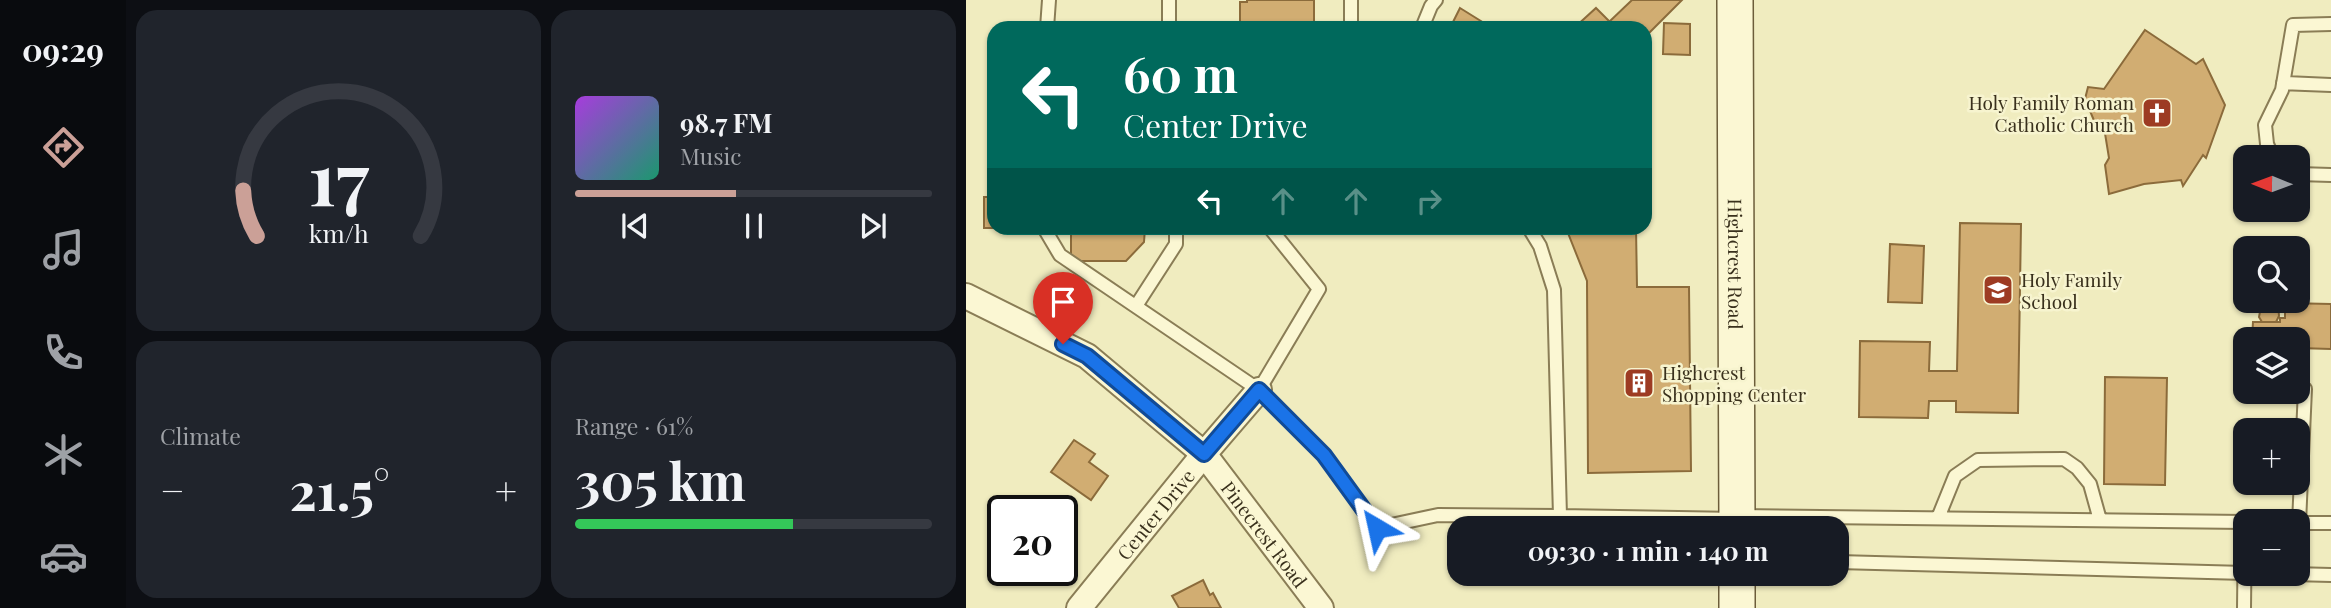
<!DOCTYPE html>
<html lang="en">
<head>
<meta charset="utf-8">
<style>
	body { margin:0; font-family:"Playfair Display",serif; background:#20242c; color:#f1f3f6; height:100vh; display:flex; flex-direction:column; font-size:26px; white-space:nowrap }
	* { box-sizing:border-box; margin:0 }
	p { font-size:23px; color:#9ea1a6 }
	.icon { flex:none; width:38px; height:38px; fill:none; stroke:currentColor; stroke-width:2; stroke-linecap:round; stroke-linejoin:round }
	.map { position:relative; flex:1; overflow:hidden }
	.details { display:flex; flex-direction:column; gap:10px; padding:10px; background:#0d0f14; width:840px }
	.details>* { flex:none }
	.hud { position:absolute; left:21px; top:21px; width:665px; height:214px; border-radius:21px; box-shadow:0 2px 5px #0004; background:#00695c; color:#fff; overflow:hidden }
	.needle { width:46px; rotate:271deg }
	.buttons { position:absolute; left:1267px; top:145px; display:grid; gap:14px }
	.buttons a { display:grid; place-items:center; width:77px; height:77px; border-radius:14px; background:#171b24; box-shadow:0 2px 5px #0004; font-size:35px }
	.speed { position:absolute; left:21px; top:495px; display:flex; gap:14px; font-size:35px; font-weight:700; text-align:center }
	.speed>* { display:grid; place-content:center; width:91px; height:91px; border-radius:50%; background:#171b24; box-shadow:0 2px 5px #0004; line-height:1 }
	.speed .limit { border:4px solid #111; border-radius:10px; background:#fff; color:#111 }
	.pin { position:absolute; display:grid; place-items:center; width:60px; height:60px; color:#fff; margin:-72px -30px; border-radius:50% 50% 50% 0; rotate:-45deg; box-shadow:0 0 7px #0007 }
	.pin .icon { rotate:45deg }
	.me { position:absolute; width:77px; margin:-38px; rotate:324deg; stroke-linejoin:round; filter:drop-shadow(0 0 5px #0008) }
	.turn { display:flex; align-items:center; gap:24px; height:147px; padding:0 21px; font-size:32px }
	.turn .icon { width:91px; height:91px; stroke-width:2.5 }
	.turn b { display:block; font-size:49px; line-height:60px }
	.lanes { display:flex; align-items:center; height:66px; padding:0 21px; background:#0003; justify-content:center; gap:35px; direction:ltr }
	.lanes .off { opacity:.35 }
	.big { font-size:52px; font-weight:700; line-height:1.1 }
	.details .tile { flex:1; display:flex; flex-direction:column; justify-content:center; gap:10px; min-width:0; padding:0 24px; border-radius:21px; background:#20242c }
	.details .dial { align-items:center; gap:0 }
	.dial svg { height:182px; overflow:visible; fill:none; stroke:#363941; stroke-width:7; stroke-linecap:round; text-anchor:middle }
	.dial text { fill:#f1f3f6; stroke:none }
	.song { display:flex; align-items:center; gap:21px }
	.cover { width:84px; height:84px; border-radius:10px; background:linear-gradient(135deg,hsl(280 70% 55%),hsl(160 70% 35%)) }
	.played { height:7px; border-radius:4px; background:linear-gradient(90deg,#cba097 45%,#363941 45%) }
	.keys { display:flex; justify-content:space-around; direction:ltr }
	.heat { display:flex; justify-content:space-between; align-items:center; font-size:38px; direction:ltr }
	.charge { height:10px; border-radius:5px; background:linear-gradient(90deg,#34c759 61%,#363941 0) }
	.details .tiles { flex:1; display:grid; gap:10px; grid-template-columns:repeat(2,1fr) }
	.trip { position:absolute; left:481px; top:516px; width:402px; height:70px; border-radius:21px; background:#171b24; box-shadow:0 2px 5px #0004; font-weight:700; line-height:70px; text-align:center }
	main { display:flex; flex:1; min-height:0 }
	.tab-bar { display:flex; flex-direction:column; width:126px; justify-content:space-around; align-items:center; background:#090b0e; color:#9ea1a6 }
	.tab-bar .icon { width:49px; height:49px }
	.tab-bar .active { color:#cba097 }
	.tab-bar b { font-size:32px; color:#f1f3f6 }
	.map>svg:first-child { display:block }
</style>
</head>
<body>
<main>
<nav class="tab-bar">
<b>09:29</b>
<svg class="icon active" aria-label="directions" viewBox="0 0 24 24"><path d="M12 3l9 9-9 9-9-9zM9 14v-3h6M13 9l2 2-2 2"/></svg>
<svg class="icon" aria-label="music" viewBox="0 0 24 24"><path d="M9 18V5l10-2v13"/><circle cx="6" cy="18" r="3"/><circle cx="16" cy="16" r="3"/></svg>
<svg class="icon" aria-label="phone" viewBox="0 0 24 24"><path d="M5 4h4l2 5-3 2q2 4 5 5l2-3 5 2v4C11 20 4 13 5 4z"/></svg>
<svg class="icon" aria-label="climate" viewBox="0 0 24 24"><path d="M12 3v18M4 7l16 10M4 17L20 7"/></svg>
<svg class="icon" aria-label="car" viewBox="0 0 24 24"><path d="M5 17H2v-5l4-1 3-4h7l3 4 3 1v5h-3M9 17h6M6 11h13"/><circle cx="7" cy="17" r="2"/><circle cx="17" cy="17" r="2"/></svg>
</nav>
<section class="details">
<div class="tiles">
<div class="tile dial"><svg viewBox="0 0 100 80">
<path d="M14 69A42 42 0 1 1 86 69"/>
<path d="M14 69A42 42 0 0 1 8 49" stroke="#cba097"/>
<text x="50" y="56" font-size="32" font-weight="700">17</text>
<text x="50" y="72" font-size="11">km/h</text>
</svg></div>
<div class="tile">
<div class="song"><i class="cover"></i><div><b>98.7 FM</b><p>Music</p></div></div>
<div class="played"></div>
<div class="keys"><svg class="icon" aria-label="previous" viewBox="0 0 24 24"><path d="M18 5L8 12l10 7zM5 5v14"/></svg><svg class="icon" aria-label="pause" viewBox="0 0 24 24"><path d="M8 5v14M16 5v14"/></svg><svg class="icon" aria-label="next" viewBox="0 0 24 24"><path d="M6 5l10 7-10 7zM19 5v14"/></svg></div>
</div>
<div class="tile"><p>Climate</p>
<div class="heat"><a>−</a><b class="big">21.5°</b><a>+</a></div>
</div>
<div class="tile"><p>Range · 61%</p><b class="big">305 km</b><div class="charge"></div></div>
</div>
</section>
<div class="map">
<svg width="1365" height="608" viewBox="0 0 1365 608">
	<rect width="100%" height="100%" fill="#f0ecbf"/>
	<path fill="#d1ad72" stroke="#8b6b3b" stroke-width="2" d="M281,0H348V28H274V2H281Z
		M666,0H716L679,37V28H651L644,21Z
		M494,8L526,28H484Z
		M630,8L650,28H608Z
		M698,23L724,24V55L697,54Z
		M1179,30L1230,64L1237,59L1259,105L1240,158L1237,155L1217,186L1215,180L1178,184L1143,194L1139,165L1143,158L1137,121L1129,123L1119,99L1122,87L1138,89Z
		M18,197H28V228H39H18Z
		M994,223L1055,224L1052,413L990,412V401H963L962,418L893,417L894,341L964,342L963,371H991Z
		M105,228H179L178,242L160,261H105Z
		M600,228H670L671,287H723L725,471L622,473L621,281Z
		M924,244L958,246L956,303L922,302Z
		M1296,301L1312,302L1313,316L1310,322H1296L1293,317Z
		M1319,303L1365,304V349L1332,348V340L1329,338L1286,340L1287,322H1314V318H1319Z
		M1139,377L1201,378L1199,485L1138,484Z
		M1286,392H1316L1315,403H1286Z
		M108,440L129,454L123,462L142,476L125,500L85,472Z
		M237,580L244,595L247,593L255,608H213L206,596Z"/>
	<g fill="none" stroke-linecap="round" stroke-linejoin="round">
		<g stroke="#8a7d56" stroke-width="16">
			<path id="lane" d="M203,0V28
				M385,0V28
				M81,28L83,0
				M456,28L465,6L470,0
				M1317,83L1365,85
				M1307,158L1301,144L1299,125L1316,90L1327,25L1365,24
				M1332,174L1365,175
				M78,228L94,255L293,390L358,455L411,528L472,515L594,516
				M563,228L574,246L588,290L594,516L771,519
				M170,306L210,244V228
				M293,390L353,289L304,228
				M772,516L1279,522
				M972,518L989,476L1012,460L1098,459L1111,468L1124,484L1134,520
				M1332,523H1365
				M1333,523L1339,389
				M872,562L1279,573
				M1326,574L1365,575
				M1278,608L1279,522"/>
		</g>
		<g stroke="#8a7d56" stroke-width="28">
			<g id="street">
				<path id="s1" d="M0,296L121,356L238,454L355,608"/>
				<path id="s2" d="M113,608L238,454L293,390"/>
			</g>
		</g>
		<g stroke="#6c5d3a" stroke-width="38">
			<g id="secondary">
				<path id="s3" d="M769,0L771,528"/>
				<path d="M771,574V608"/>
			</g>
		</g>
		<use href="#lane" stroke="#fbf7d3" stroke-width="12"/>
		<use href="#street" stroke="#fbf7d3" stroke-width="24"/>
		<use href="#secondary" stroke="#fbf7d3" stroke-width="35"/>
	</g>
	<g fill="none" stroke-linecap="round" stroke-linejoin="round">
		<g stroke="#114b97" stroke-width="18">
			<path id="route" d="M97,344L121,356L238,454L293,390L358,455L411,528"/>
		</g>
		<use href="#route" stroke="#1a73e8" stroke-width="12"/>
	</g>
	<defs>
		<g id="church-square" transform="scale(1.575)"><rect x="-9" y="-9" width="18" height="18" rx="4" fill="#9d3b23" stroke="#f7f4cf"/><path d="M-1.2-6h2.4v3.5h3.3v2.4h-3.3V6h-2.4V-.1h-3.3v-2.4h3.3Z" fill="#fff"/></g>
		<g id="school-square" transform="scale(1.575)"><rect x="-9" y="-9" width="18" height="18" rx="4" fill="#9d3b23" stroke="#f7f4cf"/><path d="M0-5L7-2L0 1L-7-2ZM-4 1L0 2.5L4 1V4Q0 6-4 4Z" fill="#fff"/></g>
		<g id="building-square" transform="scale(1.575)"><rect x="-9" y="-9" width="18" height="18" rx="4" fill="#9d3b23" stroke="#f7f4cf"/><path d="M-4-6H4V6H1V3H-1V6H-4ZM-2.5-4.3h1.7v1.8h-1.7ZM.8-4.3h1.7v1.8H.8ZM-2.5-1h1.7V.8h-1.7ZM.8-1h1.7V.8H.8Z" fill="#fff"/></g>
	</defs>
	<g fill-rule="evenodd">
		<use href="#church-square" x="1191" y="113"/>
		<use href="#school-square" x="1032" y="290"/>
		<use href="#building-square" x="673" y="383"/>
	</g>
	<g text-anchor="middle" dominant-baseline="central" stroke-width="5" stroke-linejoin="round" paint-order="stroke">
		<g font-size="19" fill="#39301c" stroke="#f7f4cf" text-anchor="start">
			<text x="1168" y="102" text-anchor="end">Holy Family Roman<tspan x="1168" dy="22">Catholic Church</tspan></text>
			<text x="1055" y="279">Holy Family<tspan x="1055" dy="22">School</tspan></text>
			<text x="696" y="372">Highcrest<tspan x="696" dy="22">Shopping Center</tspan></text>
		</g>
		<g font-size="19" fill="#39301c" stroke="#f7f4cf">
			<text stroke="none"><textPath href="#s3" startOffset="264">Highcrest Road</textPath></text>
			<text stroke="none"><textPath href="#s2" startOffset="121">Center Drive</textPath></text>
			<text stroke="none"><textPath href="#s1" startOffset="388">Pinecrest Road</textPath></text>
		</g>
	</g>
</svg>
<div class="buttons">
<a><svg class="needle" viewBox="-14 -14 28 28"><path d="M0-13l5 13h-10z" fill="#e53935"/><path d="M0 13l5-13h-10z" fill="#9ea1a6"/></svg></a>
<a><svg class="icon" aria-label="search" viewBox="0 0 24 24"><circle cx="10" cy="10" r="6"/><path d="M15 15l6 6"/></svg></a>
<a><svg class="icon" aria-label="layers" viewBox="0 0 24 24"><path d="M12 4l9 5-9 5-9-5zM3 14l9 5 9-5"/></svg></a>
<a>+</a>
<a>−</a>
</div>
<div class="speed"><div class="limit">20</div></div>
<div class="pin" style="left:97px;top:344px;background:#d93025"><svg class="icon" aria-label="arrive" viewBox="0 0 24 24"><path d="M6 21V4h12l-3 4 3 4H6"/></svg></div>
<svg class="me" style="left:411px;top:528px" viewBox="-20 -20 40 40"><path d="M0-17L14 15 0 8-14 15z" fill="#1a73e8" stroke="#fff" stroke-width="4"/></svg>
<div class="trip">09:30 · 1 min · 140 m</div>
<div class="hud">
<div class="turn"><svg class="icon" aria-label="left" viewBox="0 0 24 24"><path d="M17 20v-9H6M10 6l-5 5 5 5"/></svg><div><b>60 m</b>Center Drive</div></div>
<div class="lanes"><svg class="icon" aria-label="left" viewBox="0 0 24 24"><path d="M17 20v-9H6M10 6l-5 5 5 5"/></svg><svg class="icon off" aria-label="ahead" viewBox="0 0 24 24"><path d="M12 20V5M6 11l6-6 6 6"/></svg><svg class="icon off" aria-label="ahead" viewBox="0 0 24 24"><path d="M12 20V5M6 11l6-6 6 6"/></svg><svg class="icon off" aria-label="right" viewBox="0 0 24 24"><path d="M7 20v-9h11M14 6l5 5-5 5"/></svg></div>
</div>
</div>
</main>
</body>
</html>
